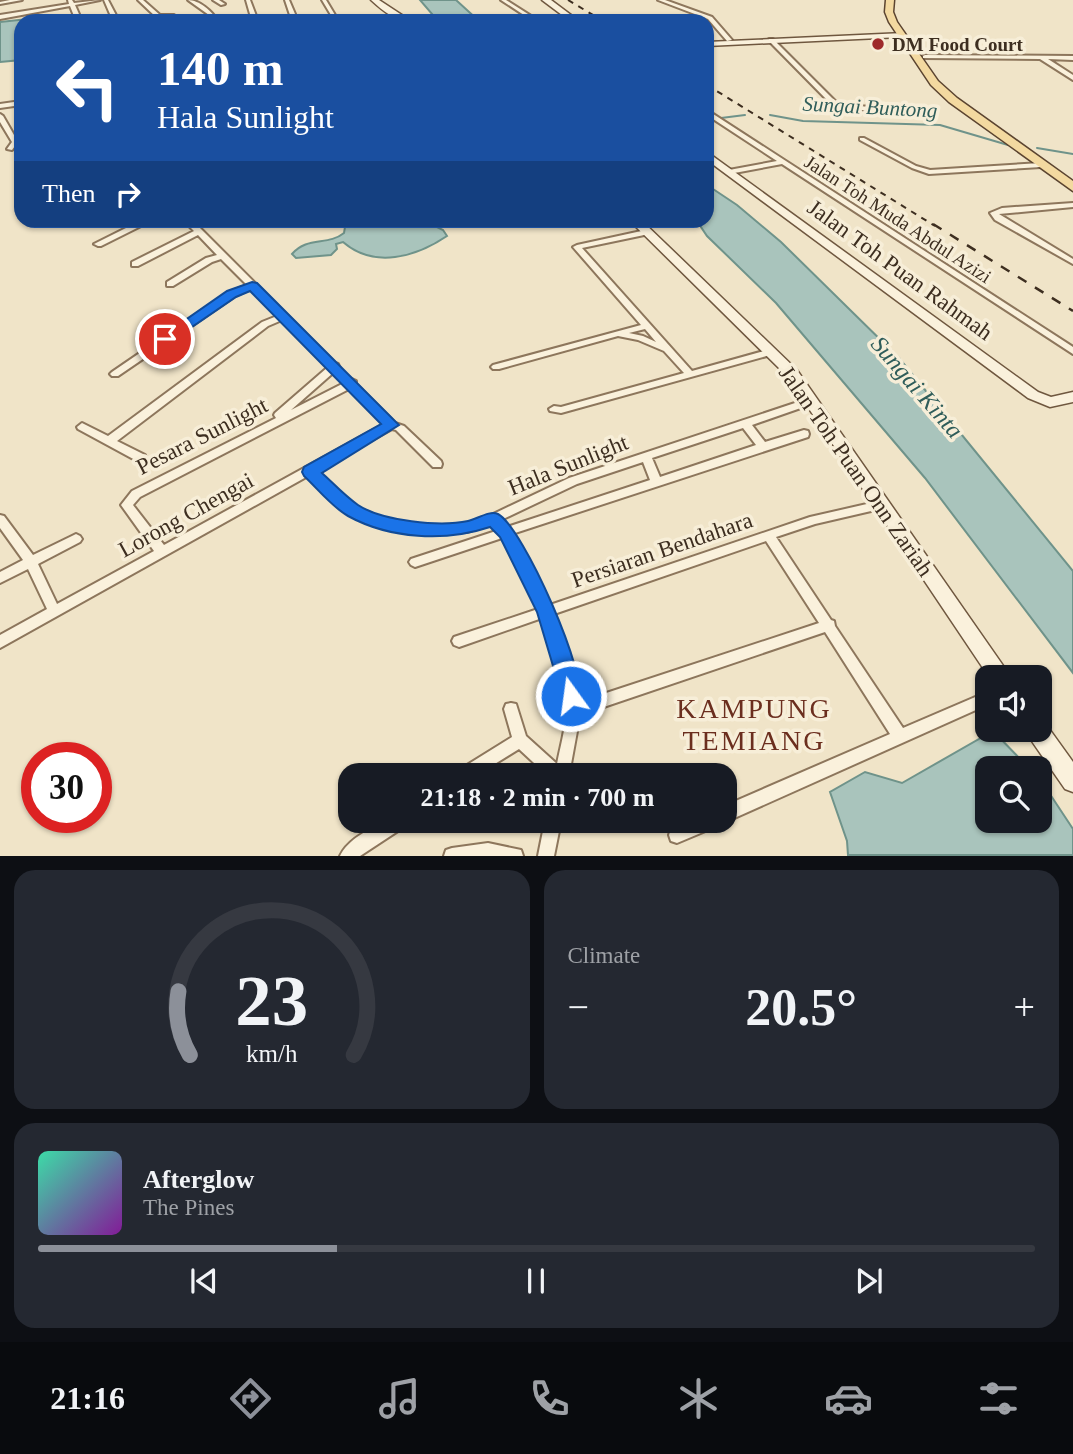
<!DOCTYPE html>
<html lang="en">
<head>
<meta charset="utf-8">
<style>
	body { margin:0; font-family:"Times New Roman",serif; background:#242831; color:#f1f3f6; height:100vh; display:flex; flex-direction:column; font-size:26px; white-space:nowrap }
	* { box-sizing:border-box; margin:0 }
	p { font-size:23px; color:#9ea1a6 }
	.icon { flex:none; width:38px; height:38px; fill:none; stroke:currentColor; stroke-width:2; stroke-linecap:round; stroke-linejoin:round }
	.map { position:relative; height:856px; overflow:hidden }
	.details { display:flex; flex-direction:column; gap:14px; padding:14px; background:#0d0f14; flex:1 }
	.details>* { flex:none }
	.guide { position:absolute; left:14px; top:14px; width:700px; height:214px; border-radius:21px; box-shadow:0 2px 5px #0004; background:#1a4fa0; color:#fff; overflow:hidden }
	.buttons { position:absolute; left:975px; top:665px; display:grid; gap:14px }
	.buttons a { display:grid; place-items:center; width:77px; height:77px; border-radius:14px; background:#171b24; box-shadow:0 2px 5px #0004; font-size:35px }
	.speed { position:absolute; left:21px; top:742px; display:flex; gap:14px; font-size:35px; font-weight:700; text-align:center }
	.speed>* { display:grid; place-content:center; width:91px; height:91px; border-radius:50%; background:#171b24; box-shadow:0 2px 5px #0004; line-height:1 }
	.speed .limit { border:10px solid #d22; background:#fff; color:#111 }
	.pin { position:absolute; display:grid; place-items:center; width:60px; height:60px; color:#fff; margin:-30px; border:4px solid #fff; border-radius:50%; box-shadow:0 2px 7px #0007 }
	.me { position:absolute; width:77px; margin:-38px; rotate:346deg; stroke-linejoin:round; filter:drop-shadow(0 0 5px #0008) }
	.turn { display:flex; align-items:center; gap:24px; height:147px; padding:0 28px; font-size:32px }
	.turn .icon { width:91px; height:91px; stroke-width:2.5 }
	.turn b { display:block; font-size:49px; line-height:60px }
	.then { display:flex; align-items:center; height:66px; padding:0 28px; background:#0003; gap:14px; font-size:26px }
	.big { font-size:52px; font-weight:700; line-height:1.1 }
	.details .widget { flex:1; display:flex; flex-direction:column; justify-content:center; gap:10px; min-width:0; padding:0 24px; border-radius:21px; background:#242831 }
	.details .dial { align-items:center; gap:0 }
	.dial svg { height:182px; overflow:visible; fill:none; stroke:#363941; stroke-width:7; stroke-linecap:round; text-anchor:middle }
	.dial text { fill:#f1f3f6; stroke:none }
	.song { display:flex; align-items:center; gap:21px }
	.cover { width:84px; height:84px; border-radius:10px; background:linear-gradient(135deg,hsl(160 70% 55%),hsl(290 70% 35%)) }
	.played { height:7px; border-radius:4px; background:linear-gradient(90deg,#8c9099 30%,#363941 30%) }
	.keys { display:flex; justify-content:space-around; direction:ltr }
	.heat { display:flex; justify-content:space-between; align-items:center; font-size:38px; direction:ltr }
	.details .tiles { flex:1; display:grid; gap:14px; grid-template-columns:1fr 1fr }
	.widget:last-child { grid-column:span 2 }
	.trip { position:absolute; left:338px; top:763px; width:399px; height:70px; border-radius:21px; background:#171b24; box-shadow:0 2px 5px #0004; font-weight:700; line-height:70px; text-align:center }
	.tabs { display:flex; height:112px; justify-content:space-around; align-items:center; background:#090b0e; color:#9ea1a6 }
	.tabs .icon { width:49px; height:49px }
	.tabs .selected { color:#8c9099 }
	.tabs b { font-size:32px; color:#f1f3f6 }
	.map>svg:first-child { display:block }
</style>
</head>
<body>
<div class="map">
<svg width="1073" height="856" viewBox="0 0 1073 856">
	<rect width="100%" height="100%" fill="#f0e4c8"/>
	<path fill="#a9c4bc" stroke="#6f938a" stroke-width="2" d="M420,0H456L479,21H438Z
		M28,19L45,21H21V60L0,62V22Z
		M707,185L737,205L781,242L899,358L1073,571V673L925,478L776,303L707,236L697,221L707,220Z
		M346,221H425L443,230L447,236C416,257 374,269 343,242L336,244L337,249L331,255L296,258L292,254C307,236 328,246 344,233Z
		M993,731L1029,768H987V821H1040V779L1073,829V855H848L847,841L830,792L865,772L902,783Z"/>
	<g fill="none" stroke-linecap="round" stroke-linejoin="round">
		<path stroke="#6f938a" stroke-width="2" d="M770,115L803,121L940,125L1008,145
			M721,118L745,115
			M707,120L713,119
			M1037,148L1073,154"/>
		<g stroke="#8d765c" stroke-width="4">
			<path id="street" d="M10,0H22L0,4V2Z
				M68,0H72L74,3L100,0L75,5L82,21H76L70,6L0,19V15L69,4Z
				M104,0H108L119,21H113Z
				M138,0H143L160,15H174L179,21H173L171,18H162V21H156V17Z
				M188,0C199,0 212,11 218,21H212L209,15Z
				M213,0H219L225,4L221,5Z
				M246,0H250L258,21H252Z
				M285,0H289L298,21H292Z
				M322,0H326L335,15L333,21H327L331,15Z
				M501,0H506L539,21H533Z
				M658,0H665L712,17L732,40L727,41L708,19Z
				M397,15L399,17L376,21H364Z
				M769,39H773L837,103L876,108L879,110L876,112L833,106L769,41Z
				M925,55L1073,56V60L1048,59L1073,75V80L1040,59L923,58V56Z
				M20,62H21V66L17,64Z
				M21,101V105L0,108V104Z
				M707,110L1073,347V354L782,164L729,174V170L777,161L707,115Z
				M0,114L3,116L18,142L12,150L7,149L12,142L0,122Z
				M860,138H864L916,166L930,170L1041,163L1044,165L1041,167L929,174L912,168L860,140Z
				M1073,203V207L999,214L1073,259V264L995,220L990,213L1002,208Z
				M142,220H153L101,246H98L94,244Z
				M183,220H192L335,363L338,364C340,370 349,379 356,381V384L395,423L404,426L441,461L442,464L441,467H433L396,430L392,429L316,471L356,507L380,517L415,526L467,524L489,516L569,478L807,399H815L816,401L815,403L752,425L765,442L804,430L808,431L809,434L808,437L512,534L525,555L550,605L810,517L880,501L884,502L886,505L884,508L815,524L776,537L831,620L834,621L835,626L903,728L987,692V705L730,820L724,822L721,821H724V806L890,734L825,632L580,715L569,775H547L519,749L477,775H457L459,770L512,737L504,709L506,704L511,703L516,704L526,736L557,764C560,748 565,731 566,715C567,682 553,648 542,618L459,647L454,645L452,641L454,637L538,609L514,558L502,538L415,567L411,565L409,562L411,559L496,531L491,524L467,532L415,534L377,525L348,513L308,476L0,648V635L47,609L28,569L0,583V572L23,560L0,528V515L4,516L33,555L72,536L76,534L80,536L82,539L80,542L38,564L57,604L154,551L121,505L132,491L276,418L274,415L275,413L328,367L282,320L268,326L117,441L145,455L146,458L145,461H137L78,429L77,427L82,423L108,436L262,322L277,316L251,289L235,296L118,376H112L110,374L112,372L229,292L247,285L221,259L212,262L173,286H167V282L206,258L217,255L198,235L138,266H132V262L194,231ZM333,373L344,383L291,410ZM349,389L384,424L164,545L133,505L140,497ZM743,428L756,445L660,477L652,458ZM643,462L650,480L507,527L501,520L577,484ZM766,541L819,623L579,702L572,667L554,614Z
				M646,230L650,232L649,234L582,248L692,371L771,349L776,352L774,354L561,413L550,411L549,409L554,406L561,407L684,373L664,351L638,340L618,336L499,369H493L491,367L493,365L641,325L573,247L577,245ZM645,329L656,342L643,336L629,333Z
				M384,821H406L404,827L360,856H340C348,839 369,830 384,821Z
				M545,821H561L554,856H538Z
				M691,821H717L715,827L677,843L671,841L669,835L671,829Z
				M488,843L521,850L523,856H444L446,850L452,848Z"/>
		</g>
		<g stroke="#6f573f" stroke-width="3">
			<path id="secondary" d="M371,0H379L411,21C395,21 383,11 371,0Z
				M542,0H551L579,21H570Z
				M904,33L901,37L707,46V42Z
				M707,152L1038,392L1051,397L1073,392V402L1050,407L1028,398L707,160Z
				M629,220H641L797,370L1011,677H989L787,376Z
				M1040,721L1045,723L1073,762V792L1065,789L1029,737L1026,730H1040Z"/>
		</g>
		<g stroke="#5b4430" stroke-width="3">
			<path id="primary" d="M886,0H894L893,12L897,22L938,81L957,98L1073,181V191L949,102L931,85L889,22L885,12Z"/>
		</g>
		<use href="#street" fill="#faf1dc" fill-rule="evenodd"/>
		<use href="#secondary" fill="#faf1dc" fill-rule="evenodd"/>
		<use href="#primary" fill="#f3d9a0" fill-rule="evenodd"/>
		<path stroke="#3d2e20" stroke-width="2" stroke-dasharray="6 6" stroke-linecap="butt" d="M568,0L603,21
			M707,85L935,226"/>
		<path stroke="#3d2e20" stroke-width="2.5" stroke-dasharray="10 10" stroke-linecap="butt" d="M933,224L1073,311"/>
	</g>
	<path fill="#1a73e8" stroke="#114b97" stroke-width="2" d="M252,282L257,283L399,425L322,473C333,483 345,496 358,505C382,521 440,527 468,521C477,519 490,510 498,514C523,527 590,678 579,703L571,706L564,703L537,612L500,537L490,527C445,542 390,539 348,516C332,507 317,488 304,476L302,472L304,467L381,424L250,291L236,297L170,342L165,344L158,339L227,291Z"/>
	<circle fill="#9e2a2b" stroke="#f7eed8" stroke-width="2.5" cx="878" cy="44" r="7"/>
	<g text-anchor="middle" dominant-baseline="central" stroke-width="7" stroke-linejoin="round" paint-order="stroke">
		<g font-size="19" font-weight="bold" fill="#3d2e20" stroke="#f7eed8" text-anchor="start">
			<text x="892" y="44">DM Food Court</text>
		</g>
		<g font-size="19" fill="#3d2e20" stroke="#f7eed8">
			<text transform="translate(898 219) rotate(33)">Jalan Toh Muda Abdul Azizi</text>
		</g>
		<g font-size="21" font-style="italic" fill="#2f5d5a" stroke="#f7eed8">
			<text transform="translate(870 107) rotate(3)">Sungai Buntong</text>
		</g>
		<g font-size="23" fill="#3d2e20" stroke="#f7eed8">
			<text transform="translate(900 270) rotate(36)">Jalan Toh Puan Rahmah</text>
			<text transform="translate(202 436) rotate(-27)">Pesara Sunlight</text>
			<text transform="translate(568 465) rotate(-22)">Hala Sunlight</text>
			<text transform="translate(856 471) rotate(55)">Jalan Toh Puan Onn Zariah</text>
			<text transform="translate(186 515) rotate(-29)">Lorong Chengai</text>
			<text transform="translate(662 550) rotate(-19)">Persiaran Bendahara</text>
		</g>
		<g font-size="24" font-style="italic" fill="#2f5d5a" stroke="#f7eed8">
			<text transform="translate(917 387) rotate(49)">Sungai Kinta</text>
		</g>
		<g font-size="28" letter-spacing="2" fill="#6b2e1e" stroke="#f7eed8">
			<text x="754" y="708">KAMPUNG<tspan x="754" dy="32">TEMIANG</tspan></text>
		</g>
	</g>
</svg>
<div class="buttons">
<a><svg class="icon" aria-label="sound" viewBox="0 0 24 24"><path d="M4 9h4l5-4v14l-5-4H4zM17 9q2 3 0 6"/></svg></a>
<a><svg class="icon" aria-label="search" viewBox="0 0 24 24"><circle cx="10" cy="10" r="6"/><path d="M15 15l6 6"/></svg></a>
</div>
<div class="speed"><div class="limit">30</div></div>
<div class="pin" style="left:165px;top:339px;background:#d93025"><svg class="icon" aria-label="arrive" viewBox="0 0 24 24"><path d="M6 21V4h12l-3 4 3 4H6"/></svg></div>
<svg class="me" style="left:571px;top:696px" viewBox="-20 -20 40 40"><circle r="17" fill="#1a73e8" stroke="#fff" stroke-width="3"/><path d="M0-11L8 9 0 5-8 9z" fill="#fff"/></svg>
<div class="trip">21:18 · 2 min · 700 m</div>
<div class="guide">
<div class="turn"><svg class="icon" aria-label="left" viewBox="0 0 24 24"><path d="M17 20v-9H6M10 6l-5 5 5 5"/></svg><div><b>140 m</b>Hala Sunlight</div></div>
<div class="then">Then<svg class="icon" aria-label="right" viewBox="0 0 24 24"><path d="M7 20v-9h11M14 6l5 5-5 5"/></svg></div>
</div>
</div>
<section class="details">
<div class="tiles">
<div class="widget dial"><svg viewBox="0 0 100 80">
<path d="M14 69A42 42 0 1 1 86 69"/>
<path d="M14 69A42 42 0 0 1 9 41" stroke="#8c9099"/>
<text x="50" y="56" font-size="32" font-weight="700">23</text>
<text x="50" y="72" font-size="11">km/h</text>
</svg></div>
<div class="widget"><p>Climate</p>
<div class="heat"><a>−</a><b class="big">20.5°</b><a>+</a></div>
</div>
<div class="widget">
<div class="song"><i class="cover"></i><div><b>Afterglow</b><p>The Pines</p></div></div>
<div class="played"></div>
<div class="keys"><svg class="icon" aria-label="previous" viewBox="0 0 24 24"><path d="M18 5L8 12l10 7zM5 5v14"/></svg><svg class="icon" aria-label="pause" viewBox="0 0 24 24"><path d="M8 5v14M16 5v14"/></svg><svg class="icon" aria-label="next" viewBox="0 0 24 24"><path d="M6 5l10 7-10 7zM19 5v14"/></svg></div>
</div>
</div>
</section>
<nav class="tabs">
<b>21:16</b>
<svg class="icon selected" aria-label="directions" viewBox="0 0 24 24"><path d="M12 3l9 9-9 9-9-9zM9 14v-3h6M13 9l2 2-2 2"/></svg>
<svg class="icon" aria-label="music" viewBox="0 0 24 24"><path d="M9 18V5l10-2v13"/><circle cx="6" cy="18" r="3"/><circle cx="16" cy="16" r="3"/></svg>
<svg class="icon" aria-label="phone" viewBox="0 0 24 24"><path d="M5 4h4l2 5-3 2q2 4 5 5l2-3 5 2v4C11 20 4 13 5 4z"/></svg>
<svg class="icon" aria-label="climate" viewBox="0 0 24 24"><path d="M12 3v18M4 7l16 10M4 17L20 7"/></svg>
<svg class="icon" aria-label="car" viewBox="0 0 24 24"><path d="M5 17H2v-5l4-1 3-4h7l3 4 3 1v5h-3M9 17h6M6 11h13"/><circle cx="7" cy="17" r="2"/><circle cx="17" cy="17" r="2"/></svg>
<svg class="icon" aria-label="filters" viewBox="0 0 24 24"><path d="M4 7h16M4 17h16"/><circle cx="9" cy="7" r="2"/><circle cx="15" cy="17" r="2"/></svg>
</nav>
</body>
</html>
